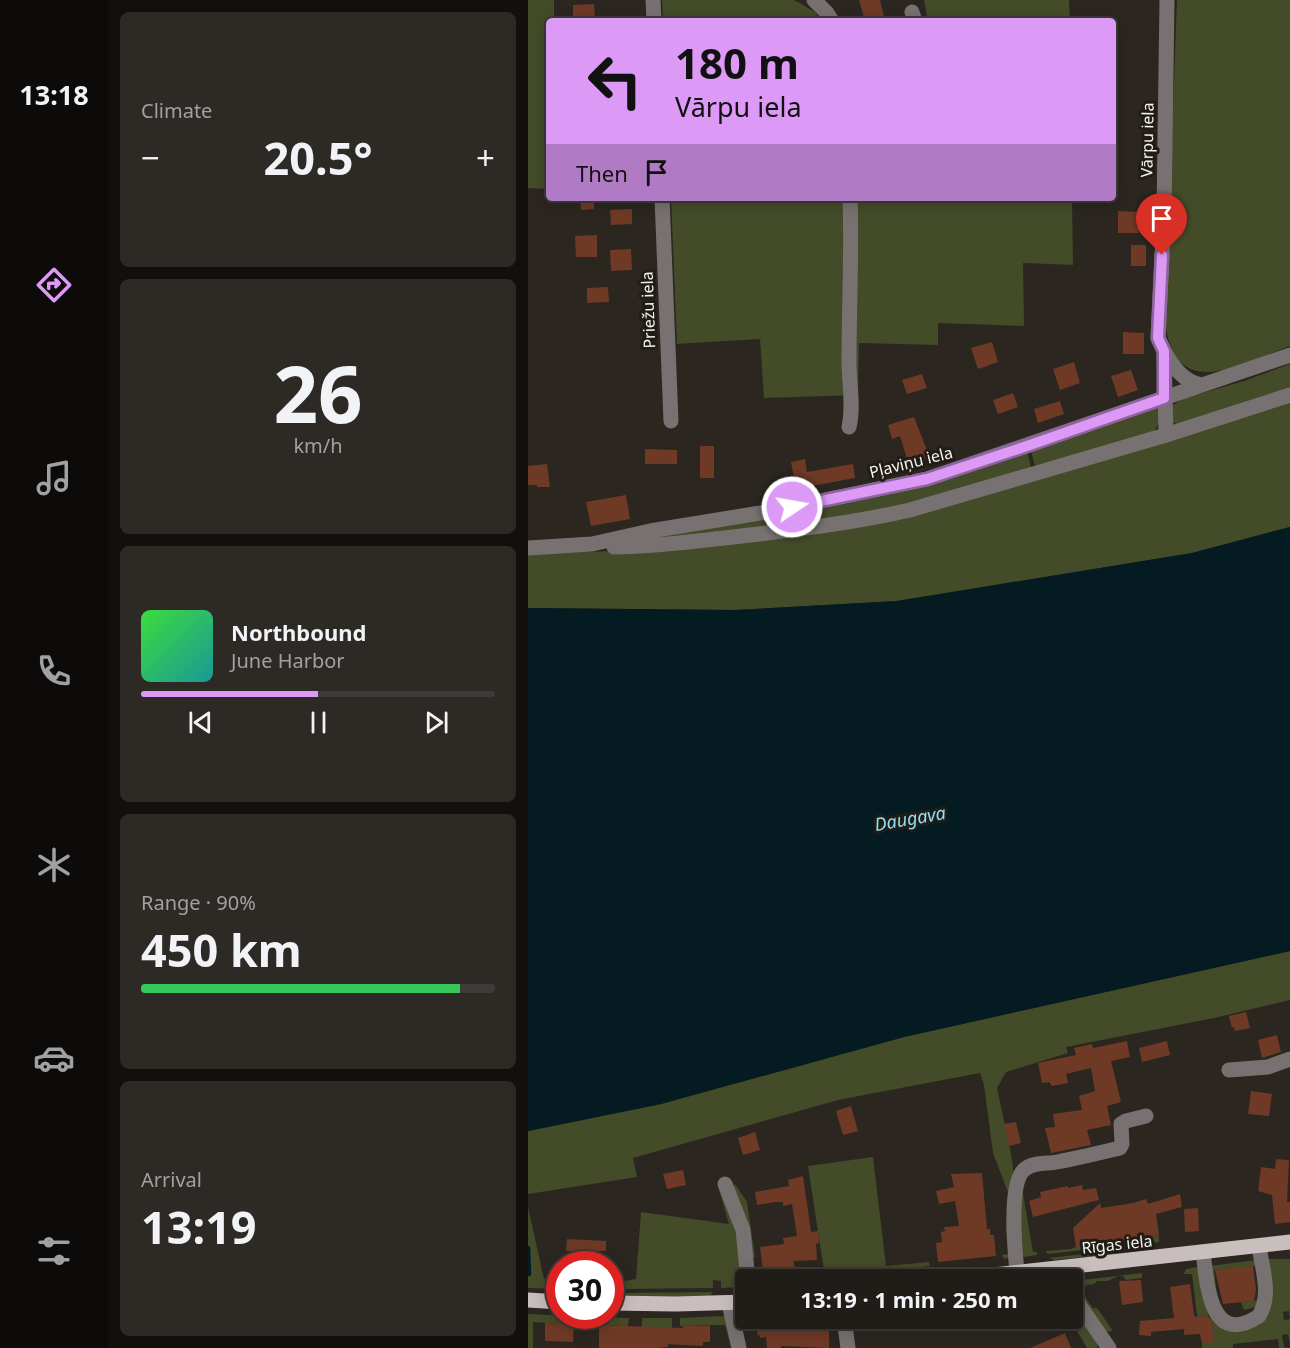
<!DOCTYPE html>
<html lang="en">
<head>
<meta charset="utf-8">
<style>
	body { margin:0; font-family:"Noto Sans",sans-serif; background:#2d2925; color:#f1f3f6; height:100vh; display:flex; flex-direction:column; font-size:22px; white-space:nowrap }
	* { box-sizing:border-box; margin:0 }
	p { font-size:20px; color:#a2a1a2 }
	.icon { flex:none; width:33px; height:33px; fill:none; stroke:currentColor; stroke-width:2; stroke-linecap:round; stroke-linejoin:round }
	.map { position:relative; flex:1; overflow:hidden }
	.details { display:flex; flex-direction:column; gap:12px; padding:12px; background:#120f0d; width:420px }
	.details>* { flex:none }
	.guide { position:absolute; left:18px; top:18px; width:570px; height:183px; border-radius:6px; box-shadow:0 3px 15px #0003,0 0 0 2px #3d3a37; background:#dc99f5; color:#111; overflow:hidden }
	.speed { position:absolute; left:18px; top:1251px; display:flex; gap:12px; font-size:30px; font-weight:700; text-align:center }
	.speed>* { display:grid; place-content:center; width:78px; height:78px; border-radius:50%; background:#201c18; box-shadow:0 3px 15px #0003,0 0 0 2px #3d3a37; line-height:1 }
	.speed .limit { border:9px solid #d22; background:#fff; color:#111 }
	.pin { position:absolute; display:grid; place-items:center; width:51px; height:51px; color:#fff; margin:-62px -26px; border-radius:50% 50% 50% 0; rotate:-45deg; box-shadow:0 0 6px #0007 }
	.pin .icon { rotate:45deg }
	.me { position:absolute; width:66px; margin:-33px; rotate:78deg; stroke-linejoin:round; filter:drop-shadow(0 0 4px #0008) }
	.turn { display:flex; align-items:center; gap:21px; height:126px; padding:0 30px; font-size:27px }
	.turn .icon { width:78px; height:78px; stroke-width:2.5 }
	.turn b { display:block; font-size:42px; line-height:51px }
	.then { display:flex; align-items:center; height:57px; padding:0 30px; background:#0003; gap:12px; font-size:22px }
	.big { font-size:45px; font-weight:700; line-height:1.1 }
	.details .card { flex:1; display:flex; flex-direction:column; justify-content:center; gap:9px; min-width:0; padding:0 21px; border-radius:9px; background:#2d2925 }
	.details .dial { align-items:center; gap:0 }
	.dial b { font-size:78px; line-height:1 }
	.song { display:flex; align-items:center; gap:18px }
	.cover { width:72px; height:72px; border-radius:9px; background:linear-gradient(135deg,hsl(120 70% 55%),hsl(180 70% 35%)) }
	.played { height:6px; border-radius:3px; background:linear-gradient(90deg,#dc99f5 50%,#3d3a37 50%) }
	.keys { display:flex; justify-content:space-around; direction:ltr }
	.heat { display:flex; justify-content:space-between; align-items:center; font-size:33px; direction:ltr }
	.charge { height:9px; border-radius:4px; background:linear-gradient(90deg,#34c759 90%,#3d3a37 0) }
	.trip { position:absolute; left:207px; top:1269px; width:348px; height:60px; border-radius:6px; background:#201c18; box-shadow:0 3px 15px #0003,0 0 0 2px #3d3a37; font-weight:700; line-height:60px; text-align:center }
	main { display:flex; flex:1; min-height:0 }
	.tabs { display:flex; flex-direction:column; width:108px; justify-content:space-around; align-items:center; background:#0d0b0a; color:#a2a1a2 }
	.tabs .icon { width:42px; height:42px }
	.tabs .on { color:#dc99f5 }
	.tabs b { font-size:27px; color:#f1f3f6 }
	.map>svg:first-child { display:block }
</style>
</head>
<body>
<main>
<nav class="tabs">
<b>13:18</b>
<svg class="icon on" aria-label="directions" viewBox="0 0 24 24"><path d="M12 3l9 9-9 9-9-9zM9 14v-3h6M13 9l2 2-2 2"/></svg>
<svg class="icon" aria-label="music" viewBox="0 0 24 24"><path d="M9 18V5l10-2v13"/><circle cx="6" cy="18" r="3"/><circle cx="16" cy="16" r="3"/></svg>
<svg class="icon" aria-label="phone" viewBox="0 0 24 24"><path d="M5 4h4l2 5-3 2q2 4 5 5l2-3 5 2v4C11 20 4 13 5 4z"/></svg>
<svg class="icon" aria-label="climate" viewBox="0 0 24 24"><path d="M12 3v18M4 7l16 10M4 17L20 7"/></svg>
<svg class="icon" aria-label="car" viewBox="0 0 24 24"><path d="M5 17H2v-5l4-1 3-4h7l3 4 3 1v5h-3M9 17h6M6 11h13"/><circle cx="7" cy="17" r="2"/><circle cx="17" cy="17" r="2"/></svg>
<svg class="icon" aria-label="filters" viewBox="0 0 24 24"><path d="M4 7h16M4 17h16"/><circle cx="9" cy="7" r="2"/><circle cx="15" cy="17" r="2"/></svg>
</nav>
<section class="details">
<div class="card"><p>Climate</p>
<div class="heat"><a>−</a><b class="big">20.5°</b><a>+</a></div>
</div>
<div class="card dial"><b>26</b><p>km/h</p></div>
<div class="card">
<div class="song"><i class="cover"></i><div><b>Northbound</b><p>June Harbor</p></div></div>
<div class="played"></div>
<div class="keys"><svg class="icon" aria-label="previous" viewBox="0 0 24 24"><path d="M18 5L8 12l10 7zM5 5v14"/></svg><svg class="icon" aria-label="pause" viewBox="0 0 24 24"><path d="M8 5v14M16 5v14"/></svg><svg class="icon" aria-label="next" viewBox="0 0 24 24"><path d="M6 5l10 7-10 7zM19 5v14"/></svg></div>
</div>
<div class="card"><p>Range · 90%</p><b class="big">450 km</b><div class="charge"></div></div>
<div class="card"><p>Arrival</p><b class="big">13:19</b></div>
</section>
<div class="map">
<svg width="762" height="1348" viewBox="0 0 762 1348">
	<rect width="100%" height="100%" fill="#2b2620"/>
	<path fill="#434b28" d="M0,0H26V21H21V189L0,188Z
		M134,0H266L287,12L293,21H135Z
		M396,0H541L542,21H400Z
		M649,0H762V346C712,364 646,405 637,321Z
		M143,198H544L545,265L495,263L496,326L410,323V345L331,343L330,395L236,398L232,339L149,344Z
		M762,364V391L650,425L644,422L642,407L654,399L716,381Z
		M762,400V527L664,553L369,601L207,610L0,608V554L112,550L325,526Z
		M629,407H631C633,417 631,428 623,434L508,470L503,451Z
		M499,451L504,471L345,514L112,541L116,537Z
		M762,951V1000L686,1018L538,1047L540,1053L478,1072L469,1088L484,1159L486,1178L481,1222L480,1258L476,1259L474,1255L481,1254L478,1227L481,1195L465,1153L456,1085L452,1073L310,1100L105,1158L109,1177L0,1194V1131L133,1104L376,1037Z
		M588,1152V1154L504,1172L497,1178L494,1188L505,1252H509V1255L495,1257C488,1234 487,1198 496,1175L508,1168Z
		M345,1157L358,1266L401,1262L402,1266L313,1277V1272H305V1277L277,1279V1274L296,1271L280,1166Z
		M207,1184L219,1202L227,1257L223,1258L205,1187Z
		M191,1190L207,1218L214,1280L213,1287L193,1288V1281L185,1280V1288L89,1289L92,1282L108,1279L113,1212L201,1224Z
		M0,1207L16,1279H31V1289L0,1288Z
		M631,1235V1242L604,1245V1239Z
		M592,1241V1246L519,1254L518,1251L543,1249L550,1246Z
		M591,1250L586,1254L526,1260L521,1258Z
		M738,1259H762V1319L761,1311L755,1312L756,1320L762,1319V1343L760,1334L754,1335L756,1347L762,1348H751L750,1339L705,1344V1348H674V1344L686,1341L681,1315L674,1316V1322L670,1323L664,1274H656L658,1269L669,1267L687,1321L691,1326L702,1330L726,1326Z
		M729,1260L735,1292L731,1306L716,1310L713,1302L732,1300L728,1266L686,1270L690,1304H692L693,1307L689,1306L680,1275L681,1266Z
		M401,1270L396,1275L351,1279H320Z
		M614,1273V1278L598,1280L595,1276H590L580,1281H569L566,1284L558,1285C553,1296 560,1300 565,1308H569L585,1331L578,1332L552,1292L554,1280Z
		M185,1292L182,1296C164,1296 101,1301 90,1293Z
		M0,1314L46,1316V1325L5,1322V1348H0Z
		M196,1316L198,1320L203,1348L197,1325L152,1326V1318Z
		M68,1317L101,1318L100,1326L67,1325Z
		M114,1318H144V1328H114Z
		M553,1318L569,1343V1348H559L542,1319L546,1322Z"/>
	<path fill="#041b21" d="M762,527V951L376,1037L133,1104L0,1131V608L207,610L369,601L664,553Z"/>
	<g fill="none" stroke-linecap="round" stroke-linejoin="round">
		<path stroke="#041b21" stroke-width="4.5" d="M0,1248L1,1274"/>
	</g>
	<path fill="#6e3a26" d="M331,0H352L357,21H337Z
		M66,4L67,19L45,20V5Z
		M52,198H66V209L53,210Z
		M104,209V224L83,225L82,210Z
		M590,211L612,212L611,233H590Z
		M69,235V257H48L47,236Z
		M603,245H618V266H603Z
		M103,249L104,270L83,271L82,250Z
		M80,287L81,302L59,303V288Z
		M595,332L616,333V354H595Z
		M464,342L470,362L450,369L443,348Z
		M546,362L552,383L532,390L525,369Z
		M603,370L610,390L590,397L583,376Z
		M394,374L399,388L379,394L374,380Z
		M485,393L490,407L470,414L465,400Z
		M532,401L536,414L510,423L506,409Z
		M386,417L402,458L381,465L372,436L364,439L360,425Z
		M172,446H186V478H172Z
		M117,449L149,450V464H117Z
		M277,459L279,472L325,464L327,478L268,489L263,462Z
		M19,464L22,487H9V485H0V466Z
		M98,495L102,519L63,526L58,502Z
		M718,1012L722,1028L707,1031L706,1027L704,1028L701,1016Z
		M749,1035L753,1052L734,1058L730,1040Z
		M599,1041L602,1057L583,1061L593,1102L579,1106L583,1125L559,1130L563,1145L523,1153L517,1128L527,1127L525,1114L554,1110L551,1096L567,1091L563,1068L538,1074L540,1083L524,1086L521,1082L514,1083L510,1063L548,1055L546,1048L564,1044L565,1048Z
		M639,1041L642,1055L614,1062L611,1048Z
		M723,1091L744,1094L741,1116L720,1114Z
		M323,1106L330,1131L315,1135L308,1111Z
		M488,1122L493,1143L481,1146L476,1124Z
		M227,1132L232,1150L215,1155L210,1138Z
		M748,1159L761,1160L759,1202H762V1222L747,1224L744,1195L730,1191L733,1167L747,1169Z
		M155,1170L158,1185L139,1189L135,1174Z
		M454,1173L459,1229H462V1235H466L468,1256L410,1262L408,1243L414,1242L413,1232L417,1231L416,1227L431,1226L427,1201L411,1204L408,1191L426,1187L423,1174Z
		M275,1176L283,1232L290,1231L291,1243L288,1244L289,1260L266,1261L267,1276L236,1279L232,1247L256,1244L255,1238L269,1236L264,1204L255,1206V1202H247L229,1205L227,1192L261,1186L260,1180Z
		M554,1185L555,1190L568,1188L571,1200L505,1217L501,1201L513,1197L512,1192L540,1186V1188Z
		M652,1194L654,1207L628,1214L631,1235L548,1247L545,1228L572,1203L573,1208L605,1203L618,1199L620,1204Z
		M670,1208L671,1231L657,1232L656,1209Z
		M39,1239L78,1241V1251H38Z
		M725,1266L728,1290L726,1301L695,1304L687,1270Z
		M613,1280L615,1302L594,1305L591,1281Z
		M662,1284L666,1315L668,1317L679,1315L683,1320L686,1342L674,1344L672,1334L656,1335V1329L623,1332V1336L611,1335L612,1321L646,1318L642,1287Z
		M247,1318H301V1348L253,1346V1348H239L238,1337L232,1338V1335L230,1336L227,1321Z
		M17,1323L46,1325L45,1342L17,1341Z
		M71,1325L155,1328V1326H182V1342H175V1346L140,1344V1347L127,1348H71Z
		M537,1333L543,1348H502Z"/>
	<g fill="none" stroke-linecap="round" stroke-linejoin="round">
		<path stroke="#777271" stroke-width="15" d="M125,0L126,21
			M286,0L299,13L304,21
			M384,12L387,21
			M134,198L143,421
			M636,351C645,367 655,381 673,385
			M321,427C326,406 321,383 321,362C321,307 324,252 322,198
			M638,435L636,351L630,338L636,214L639,0
			M86,547C122,547 159,542 196,538C258,531 321,524 382,510L638,435L762,395
			M0,548L64,544L122,531L238,512L399,479L762,355
			M701,1070L740,1067L762,1059
			M197,1184L215,1230L220,1280
			M675,1252C679,1284 682,1348 731,1316C744,1294 734,1269 731,1246
			M489,1272C487,1252 480,1181 497,1169C506,1162 519,1164 529,1162C550,1158 571,1153 592,1148L594,1144L593,1124L598,1121L618,1116
			M544,1288L552,1306L581,1348
			M201,1303L211,1348
			M316,1318L320,1348"/>
		<path stroke="#c8bebd" stroke-width="15" d="M420,1280L762,1242
			M0,1300L32,1302
			M82,1303L148,1304L218,1302"/>
	</g>
	<g fill="none" stroke-linecap="round" stroke-linejoin="round">
		<g stroke="#8f639f" stroke-width="15">
			<path id="route" d="M264,507L399,479L499,446L636,398V351L630,338L634,255"/>
		</g>
		<use href="#route" stroke="#dc99f5" stroke-width="10"/>
	</g>
	<g text-anchor="middle" dominant-baseline="central" stroke-width="6" stroke-linejoin="round" paint-order="stroke">
		<g font-size="16" fill="#f5f2ee" stroke="#211d16">
			<text transform="translate(619 140) rotate(-89)">Vārpu iela</text>
			<text transform="translate(120 310) rotate(-92)">Priežu iela</text>
			<text transform="translate(383 462) rotate(-14)">Pļaviņu iela</text>
			<text transform="translate(589 1244) rotate(-6)">Rīgas iela</text>
		</g>
		<g font-size="18" font-style="italic" fill="#8de1f8" stroke="#211d16">
			<text transform="translate(382 818) rotate(-10)">Daugava</text>
		</g>
	</g>
</svg>
<div class="speed"><div class="limit">30</div></div>
<div class="pin" style="left:634px;top:255px;background:#d93025"><svg class="icon" aria-label="arrive" viewBox="0 0 24 24"><path d="M6 21V4h12l-3 4 3 4H6"/></svg></div>
<svg class="me" style="left:264px;top:507px" viewBox="-20 -20 40 40"><circle r="17" fill="#dc99f5" stroke="#fff" stroke-width="3"/><path d="M0-11L8 9 0 5-8 9z" fill="#fff"/></svg>
<div class="trip">13:19 · 1 min · 250 m</div>
<div class="guide">
<div class="turn"><svg class="icon" aria-label="left" viewBox="0 0 24 24"><path d="M17 20v-9H6M10 6l-5 5 5 5"/></svg><div><b>180 m</b>Vārpu iela</div></div>
<div class="then">Then<svg class="icon" aria-label="arrive" viewBox="0 0 24 24"><path d="M6 21V4h12l-3 4 3 4H6"/></svg></div>
</div>
</div>
</main>
</body>
</html>
